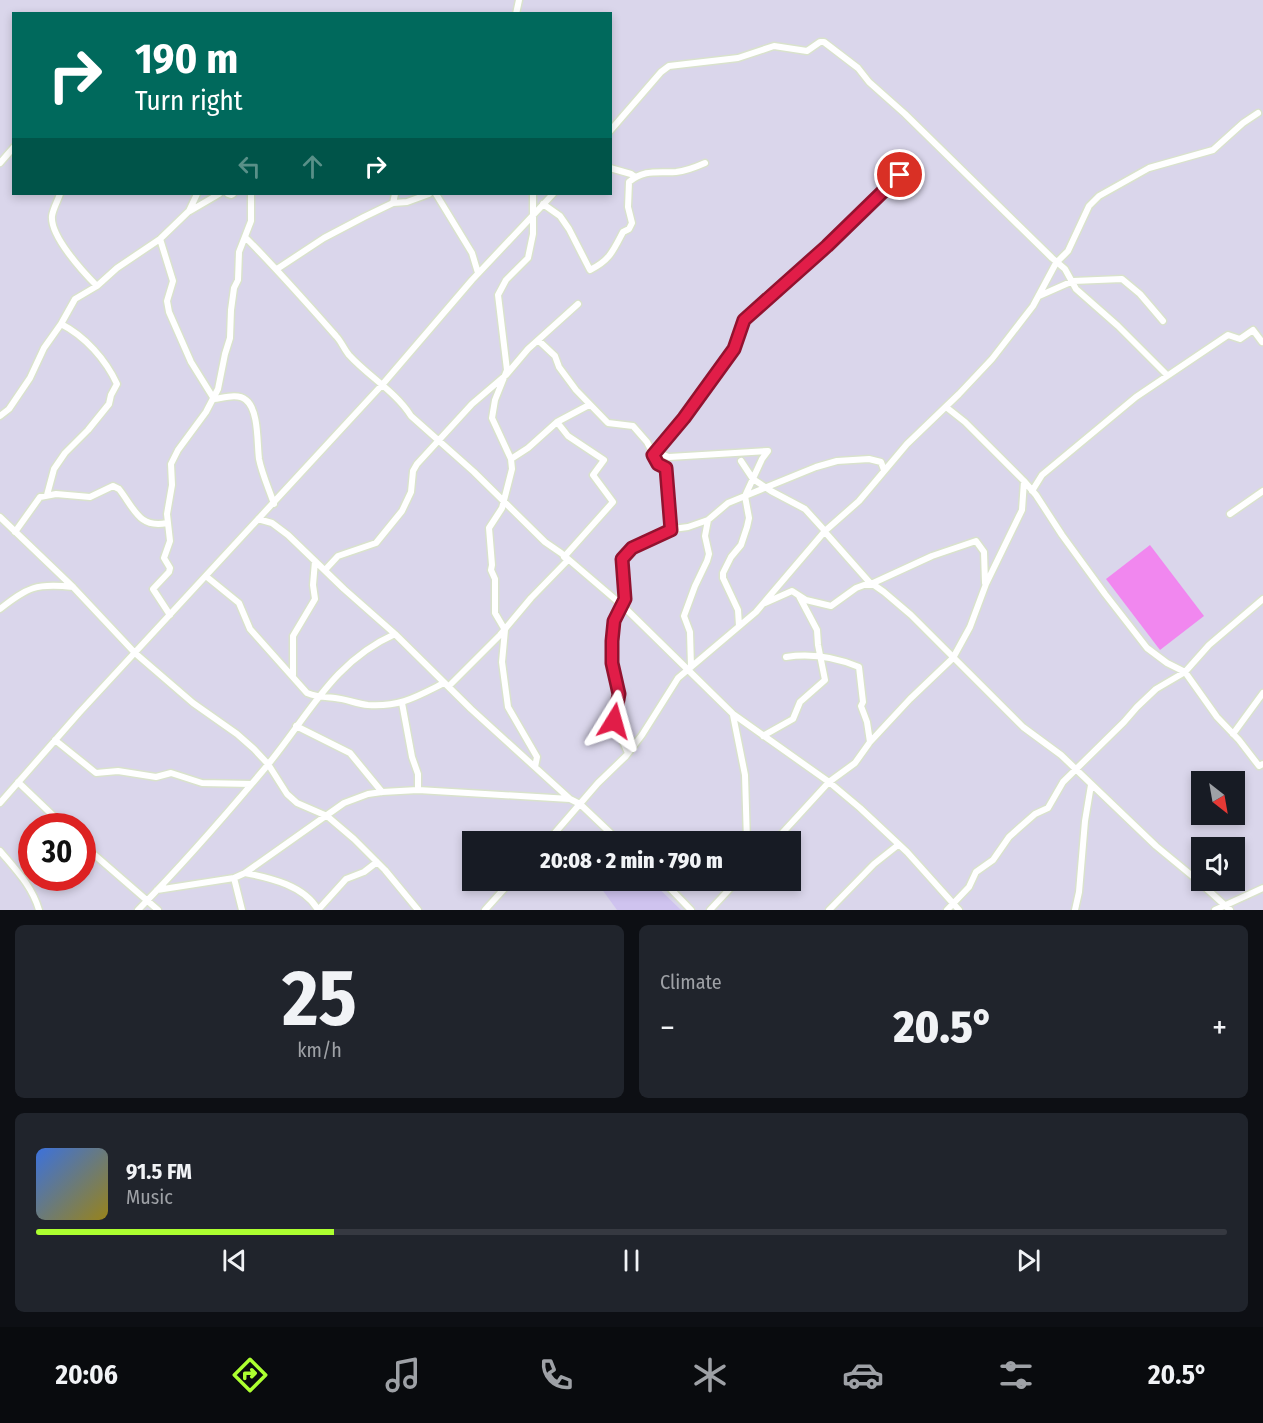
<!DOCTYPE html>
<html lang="en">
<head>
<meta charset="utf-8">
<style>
	body { margin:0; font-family:"Fira Sans Condensed",sans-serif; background:#20242c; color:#f1f3f6; height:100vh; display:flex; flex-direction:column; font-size:22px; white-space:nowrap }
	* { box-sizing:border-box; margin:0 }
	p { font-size:20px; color:#9ea1a6 }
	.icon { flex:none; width:33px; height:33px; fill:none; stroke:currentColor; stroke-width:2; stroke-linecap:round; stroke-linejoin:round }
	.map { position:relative; height:910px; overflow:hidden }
	.panel { display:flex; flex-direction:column; gap:15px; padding:15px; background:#0d0f14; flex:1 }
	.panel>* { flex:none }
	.banner { position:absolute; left:12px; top:12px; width:600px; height:183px; border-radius:0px; box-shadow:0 3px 9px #0003; background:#00695c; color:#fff; overflow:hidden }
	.needle { width:39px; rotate:149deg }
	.controls { position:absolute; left:1191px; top:771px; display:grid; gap:12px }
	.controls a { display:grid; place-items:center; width:54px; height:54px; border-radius:0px; background:#171b24; box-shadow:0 3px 9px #0003; font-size:30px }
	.speed { position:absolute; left:18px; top:813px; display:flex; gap:12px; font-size:30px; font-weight:700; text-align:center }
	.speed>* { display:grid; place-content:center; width:78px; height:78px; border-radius:50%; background:#171b24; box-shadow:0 3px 9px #0003; line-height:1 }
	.speed .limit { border:9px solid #d22; background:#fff; color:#111 }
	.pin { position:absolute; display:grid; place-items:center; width:51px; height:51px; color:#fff; margin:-26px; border:3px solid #fff; border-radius:50%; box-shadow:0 2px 6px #0007 }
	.me { position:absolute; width:66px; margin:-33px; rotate:8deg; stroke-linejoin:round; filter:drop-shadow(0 0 4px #0008) }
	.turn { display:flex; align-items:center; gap:21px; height:126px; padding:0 24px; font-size:27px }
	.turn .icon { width:78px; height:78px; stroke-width:2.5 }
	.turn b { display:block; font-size:42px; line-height:51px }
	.lanes { display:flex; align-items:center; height:57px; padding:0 24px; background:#0003; justify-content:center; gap:30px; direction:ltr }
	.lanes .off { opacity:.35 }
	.big { font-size:45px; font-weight:800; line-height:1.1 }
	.panel .tile { flex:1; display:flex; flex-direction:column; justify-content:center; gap:9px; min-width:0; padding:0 21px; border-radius:9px; background:#20242c }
	.panel .dial { align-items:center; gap:0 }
	.dial b { font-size:78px; line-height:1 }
	.song { display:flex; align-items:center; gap:18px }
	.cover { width:72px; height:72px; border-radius:9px; background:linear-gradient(135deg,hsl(220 70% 55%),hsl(50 70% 35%)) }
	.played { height:6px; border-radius:3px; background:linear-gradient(90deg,#acff30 25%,#363941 25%) }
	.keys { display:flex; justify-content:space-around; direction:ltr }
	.heat { display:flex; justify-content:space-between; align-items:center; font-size:33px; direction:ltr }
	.panel .tiles { flex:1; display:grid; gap:15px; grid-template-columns:1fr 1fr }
	.tile:last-child { grid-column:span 2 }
	.trip { position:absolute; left:462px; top:831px; width:339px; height:60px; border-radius:0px; background:#171b24; box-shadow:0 3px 9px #0003; font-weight:800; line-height:60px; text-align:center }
	.tab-bar { display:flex; height:96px; justify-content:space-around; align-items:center; background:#090b0e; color:#9ea1a6 }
	.tab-bar .icon { width:42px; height:42px }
	.tab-bar .current { color:#acff30 }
	.tab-bar b { font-size:27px; color:#f1f3f6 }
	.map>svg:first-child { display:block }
</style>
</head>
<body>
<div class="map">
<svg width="1263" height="910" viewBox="0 0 1263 910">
	<rect width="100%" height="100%" fill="#dad6eb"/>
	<path fill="#cfc3ef" d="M596,881H651L681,910H617Z"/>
	<path fill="#f187ef" d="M1150,545L1204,616L1160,650L1106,579Z"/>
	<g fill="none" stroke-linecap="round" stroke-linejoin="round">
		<g stroke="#d9e2cc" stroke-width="9">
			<path id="minor" d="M516,14L519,0
				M610,131L661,72L669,66L738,58L774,46L807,51L820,42H824L858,68L869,82L905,114L1052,258L1065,269L1076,289L1118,326L1167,375
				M0,163L14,147
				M610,168L631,174L635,177
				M60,194C58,200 53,209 52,216C50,236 83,272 97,286
				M228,194L231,195L233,194
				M436,194L472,253L478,273
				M533,194V234L528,258L506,280L498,295L507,370L495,400L492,418L511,459L512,469L502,508L489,528L492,565L491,570L495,579V613L505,630L502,662L508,707L537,757L535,767
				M393,203L395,194
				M543,204L560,216L569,229L590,270C610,260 613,251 623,232L629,229L632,223L628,207L629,182C644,169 658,173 676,172C686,171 696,167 705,163
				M190,211L219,194
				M245,237C277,269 306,302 336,336C341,341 344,349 349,355C368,376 396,392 411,416L474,472L545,542L561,553L623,606L733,714L829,782L860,808L907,852L959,910
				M160,239L173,281L167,301L169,312L191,362L214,399C223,398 238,393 246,400C259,410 257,444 259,459C262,474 269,489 274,504
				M277,269L324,238L364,217L393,203L407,202L429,194
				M1039,296L1073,281L1122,279L1140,294L1163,321
				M538,340L555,356L559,367L576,390L608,423L633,426L647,442L658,463L666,468L671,530
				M0,416L9,409L30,378L44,348L61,324L75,299L97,286L117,268L160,239L189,211L197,194
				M557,422L568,436L604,460L593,475L613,502L564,557
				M655,452L669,457L768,451L762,459L745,496L749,518L747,527L741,545L731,557L723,573V578L738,610L739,626
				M653,455L684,418L733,349L744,320L827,246L900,175
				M511,459L528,448L557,422L589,405
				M741,461L753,479L771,491L805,509L825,531
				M1024,481L1036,495L1062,535L1105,594L1147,648L1167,663L1185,672L1217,717L1239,740L1259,766L1263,764
				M1032,491L1042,475L1136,397L1228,335L1240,339L1253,330L1262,342
				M47,495L54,469L65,453L88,430L109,404L111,395L117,384C106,360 85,336 61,324
				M1230,514L1263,491
				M0,517L73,587L135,653L193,703L237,734L254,749L268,764L287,794L297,803L327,816L354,839L385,870L418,910
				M258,519L272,523L288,535L344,589L395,634L471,709L570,799L580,804L620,842
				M15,532L40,497L56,494L90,497L113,486L119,489C134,508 139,529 167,523
				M825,532L871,584L932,556L976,541L984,552L985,583
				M325,570L338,556L376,543L402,511L411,492L413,471L417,464L472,404L506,375L528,349L578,304
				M207,577L239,603L250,629L307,693C317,697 324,697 335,698C346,699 357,704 368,705C400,707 416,697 444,683
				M765,603L792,591L806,600L831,606L856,588L864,585H874L884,592L911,615L1023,727L1061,755L1156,846L1196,879L1230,910
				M0,609C28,587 36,583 73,587
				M170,615L153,589L169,572L170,568L164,558L170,541L167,514L172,485L171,464L178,450L206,412L218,389L225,354L230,338L231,310L234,288L238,280L239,252L251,221V194
				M786,657C812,653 835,657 859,667L863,702L861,706L867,722L870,742
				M691,667L690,632L684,616L695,586L707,561L709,554L705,536L708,520
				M293,675V636L315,599L313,585L315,561
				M449,686L500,635L531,598L568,560
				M402,703L412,757L418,774V790
				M733,715L745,775L747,842
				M296,726L350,753L382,792
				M1233,734L1263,693
				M763,736L793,719L800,702L825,680L818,645L817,630L799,596
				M55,740L96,773L118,771L156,777L171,773L202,783L251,784
				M628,753L614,721L619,694L612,657L613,626L625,599L622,559L626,552L632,548L673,529L688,527L708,520L728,503L816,467L837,461L869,459L881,462L884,470
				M18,782L64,826
				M0,803L79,713L382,385L472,280L553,194
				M547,842L598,783L626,756L642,735L678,678L756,612L825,531L859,501L907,444L959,394L992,359L1033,306L1056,263L1068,251L1089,206L1099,196L1149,168L1213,150L1243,123L1258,113
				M774,842L829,782L855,763L870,742L910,699L953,658L970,627L986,584L1022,510L1024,481L965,422L946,407
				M82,844L158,910
				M0,851C16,870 32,886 39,910
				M245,873C271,878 305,886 318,910
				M234,878L242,910
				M662,880L691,910
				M157,890L234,878L245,873L344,803L368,794L382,792L418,790L570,799
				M138,910C183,864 225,816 266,767C308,717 332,662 395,634
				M318,910L346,879L364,872L377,862
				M485,910L512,880
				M710,910L738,880
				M829,910L874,864L898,845
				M947,910L969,887L976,872L993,860L1009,837L1019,828L1035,814L1048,808L1063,782L1124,722L1137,707L1156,689L1185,672L1209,645L1263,599
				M1075,910L1079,892L1085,821L1091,785
				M1215,910L1263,888"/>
		</g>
		<use href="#minor" stroke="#fff" stroke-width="6"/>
	</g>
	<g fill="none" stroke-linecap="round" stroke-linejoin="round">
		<g stroke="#92132f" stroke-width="15">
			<path id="route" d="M614,721L619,694L612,663V641L614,621L625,599L622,559L632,548L671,530L666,468L658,464L653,455L684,418L734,349L744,320L827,246L900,175"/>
		</g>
		<use href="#route" stroke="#e11d48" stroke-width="10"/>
	</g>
</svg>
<div class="controls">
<a><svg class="needle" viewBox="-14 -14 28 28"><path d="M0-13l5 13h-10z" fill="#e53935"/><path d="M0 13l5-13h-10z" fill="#9ea1a6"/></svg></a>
<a><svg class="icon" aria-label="sound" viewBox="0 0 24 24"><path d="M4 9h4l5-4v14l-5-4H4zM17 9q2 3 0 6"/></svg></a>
</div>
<div class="speed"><div class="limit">30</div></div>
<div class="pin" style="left:900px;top:175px;background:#d93025"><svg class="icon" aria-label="arrive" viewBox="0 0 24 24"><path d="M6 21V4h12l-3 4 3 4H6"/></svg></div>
<svg class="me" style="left:614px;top:721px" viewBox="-20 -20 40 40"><path d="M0-17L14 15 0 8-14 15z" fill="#e11d48" stroke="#fff" stroke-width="4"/></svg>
<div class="trip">20:08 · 2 min · 790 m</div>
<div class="banner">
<div class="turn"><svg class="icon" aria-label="right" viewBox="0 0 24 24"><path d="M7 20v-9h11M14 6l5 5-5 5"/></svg><div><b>190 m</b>Turn right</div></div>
<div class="lanes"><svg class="icon off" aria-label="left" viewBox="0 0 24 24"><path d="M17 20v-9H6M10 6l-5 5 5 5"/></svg><svg class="icon off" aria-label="ahead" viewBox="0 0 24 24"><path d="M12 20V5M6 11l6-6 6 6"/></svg><svg class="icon" aria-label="right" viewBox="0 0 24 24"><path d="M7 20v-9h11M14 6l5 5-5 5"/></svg></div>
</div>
</div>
<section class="panel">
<div class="tiles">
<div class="tile dial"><b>25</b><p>km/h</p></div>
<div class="tile"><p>Climate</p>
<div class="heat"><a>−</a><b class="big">20.5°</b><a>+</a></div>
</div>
<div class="tile">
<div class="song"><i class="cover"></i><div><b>91.5 FM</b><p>Music</p></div></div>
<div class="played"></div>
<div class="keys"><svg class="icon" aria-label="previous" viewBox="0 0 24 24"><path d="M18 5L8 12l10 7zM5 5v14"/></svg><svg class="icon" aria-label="pause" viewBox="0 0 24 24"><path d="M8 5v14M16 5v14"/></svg><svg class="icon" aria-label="next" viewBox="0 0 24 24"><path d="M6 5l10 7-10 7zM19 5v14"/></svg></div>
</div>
</div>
</section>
<nav class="tab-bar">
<b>20:06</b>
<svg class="icon current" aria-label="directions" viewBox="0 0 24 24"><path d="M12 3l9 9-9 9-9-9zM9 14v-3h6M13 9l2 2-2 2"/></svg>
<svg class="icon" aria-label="music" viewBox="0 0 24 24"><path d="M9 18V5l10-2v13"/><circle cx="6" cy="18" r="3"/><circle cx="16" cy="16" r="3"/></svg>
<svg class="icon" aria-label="phone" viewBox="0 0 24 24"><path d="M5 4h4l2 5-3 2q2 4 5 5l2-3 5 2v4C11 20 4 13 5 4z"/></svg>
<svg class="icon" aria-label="climate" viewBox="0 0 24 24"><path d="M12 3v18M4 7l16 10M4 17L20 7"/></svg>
<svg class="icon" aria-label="car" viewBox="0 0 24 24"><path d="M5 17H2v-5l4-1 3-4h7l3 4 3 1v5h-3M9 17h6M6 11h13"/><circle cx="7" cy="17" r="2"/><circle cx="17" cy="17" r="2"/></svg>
<svg class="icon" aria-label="filters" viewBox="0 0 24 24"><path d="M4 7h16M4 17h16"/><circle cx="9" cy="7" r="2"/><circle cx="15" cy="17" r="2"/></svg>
<b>20.5°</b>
</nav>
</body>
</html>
